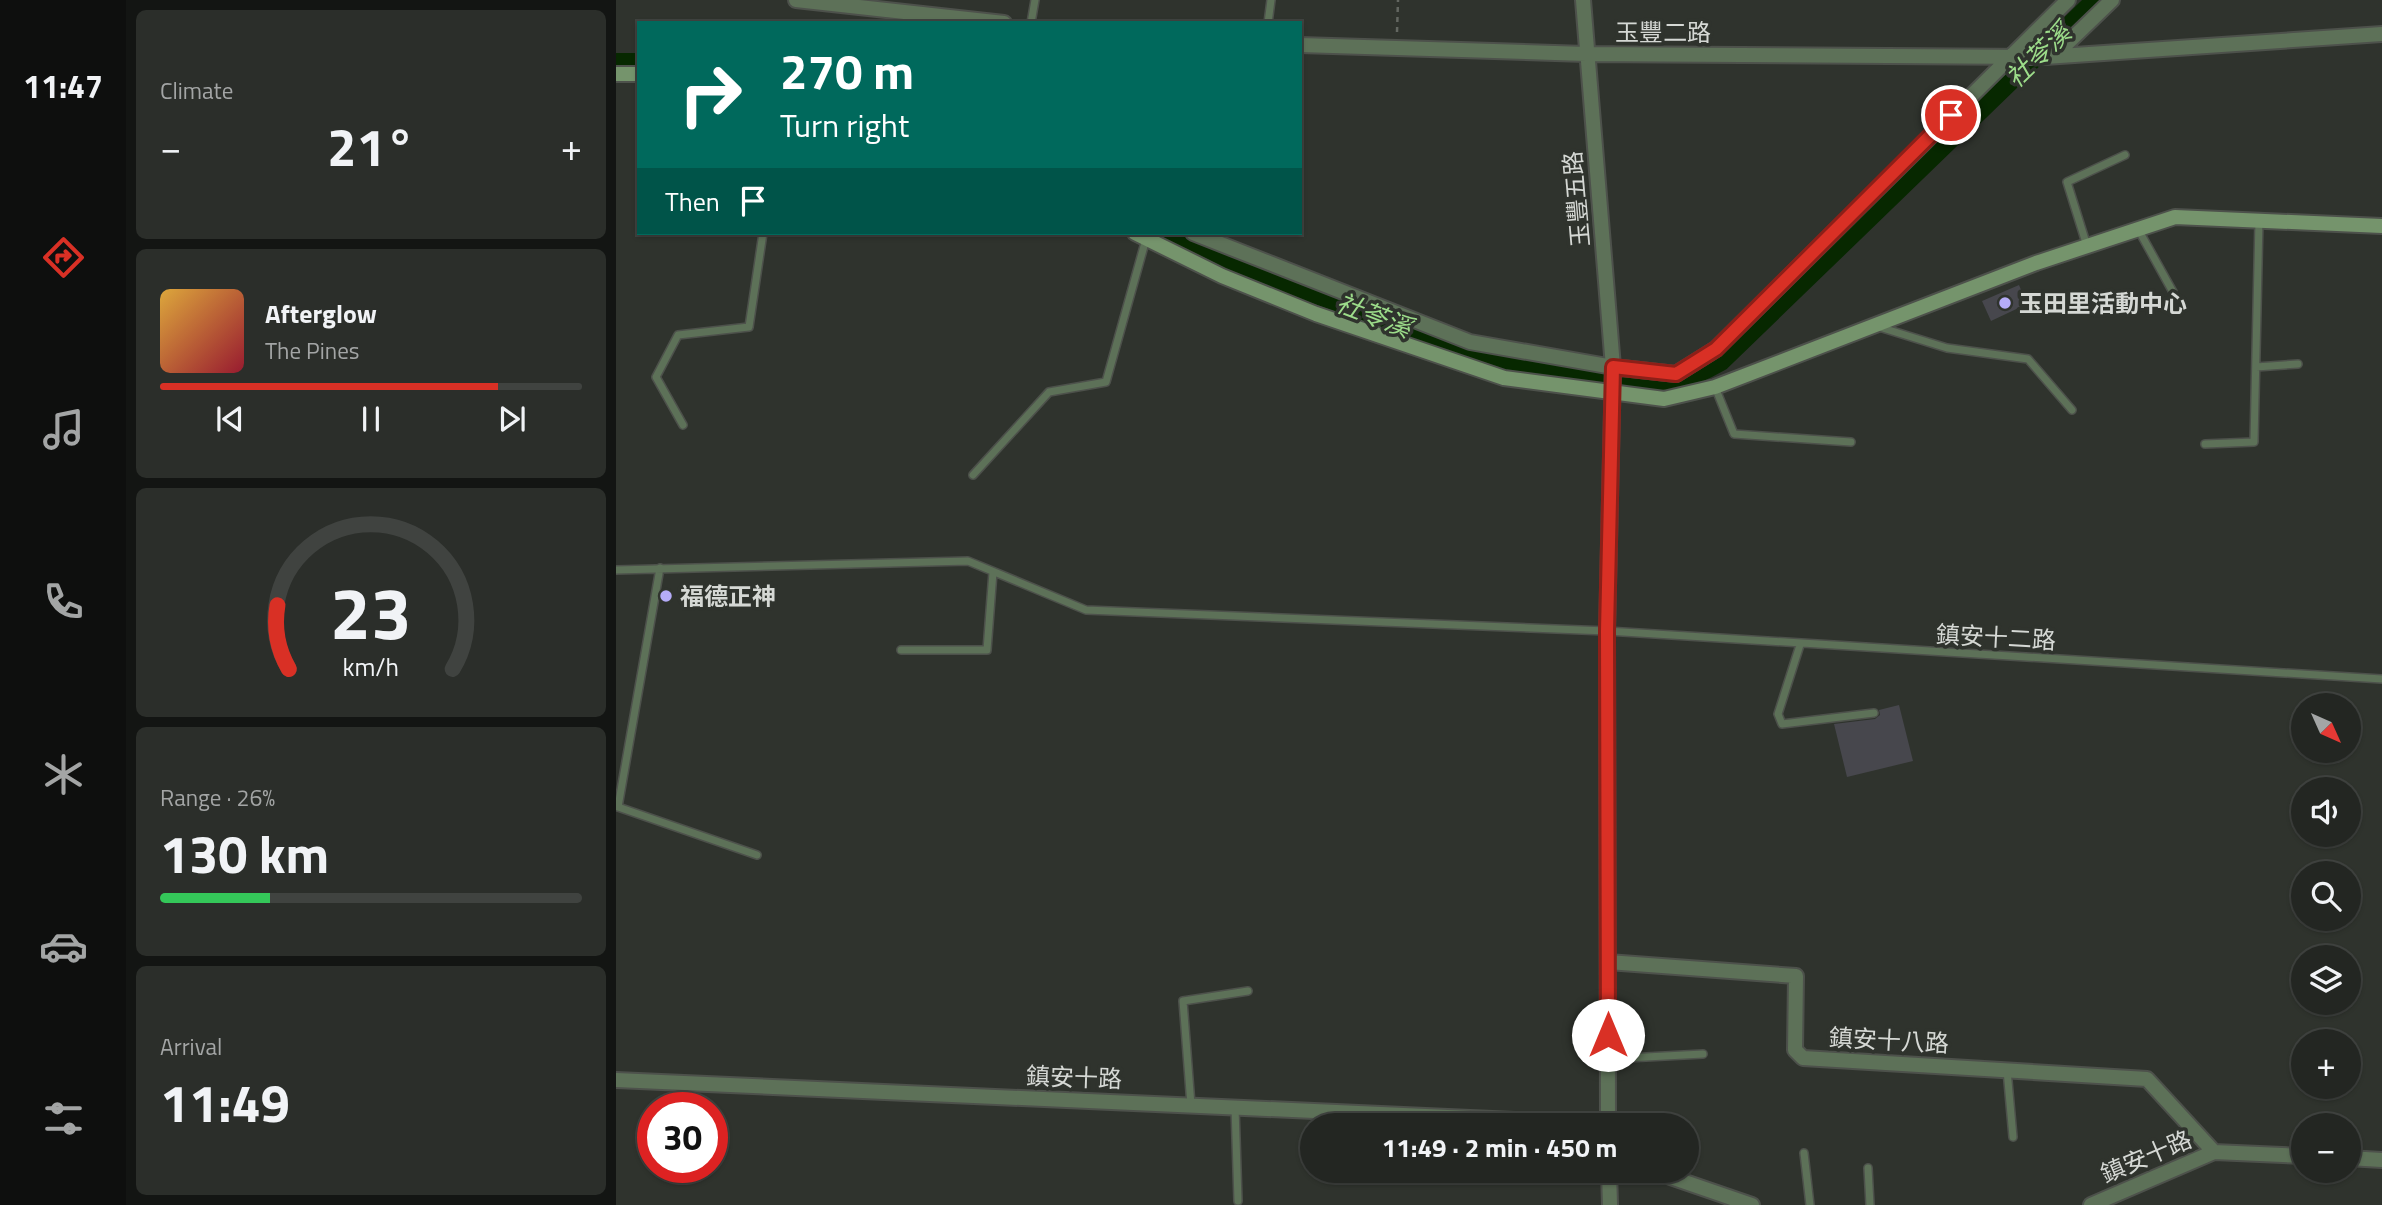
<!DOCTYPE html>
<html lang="en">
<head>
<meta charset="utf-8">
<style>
	body { margin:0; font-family:"Titillium Web","Noto Sans TC",sans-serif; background:#2b2e2a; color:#f1f3f6; height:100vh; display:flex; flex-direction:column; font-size:26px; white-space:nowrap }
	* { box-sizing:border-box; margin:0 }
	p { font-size:23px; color:#a3a5a5 }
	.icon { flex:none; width:38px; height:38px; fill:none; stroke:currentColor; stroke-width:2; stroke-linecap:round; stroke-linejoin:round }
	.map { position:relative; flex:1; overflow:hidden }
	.sheet { display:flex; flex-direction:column; gap:10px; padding:10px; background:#131513; width:490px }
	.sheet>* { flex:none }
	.banner { position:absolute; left:21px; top:21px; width:665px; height:214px; border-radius:0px; box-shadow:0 2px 5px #0004,0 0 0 2px #404340; background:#00695c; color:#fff; overflow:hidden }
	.needle { width:46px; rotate:135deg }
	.buttons { position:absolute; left:1675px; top:693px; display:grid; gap:14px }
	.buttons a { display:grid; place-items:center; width:70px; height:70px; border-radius:50%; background:#232622; box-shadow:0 2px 5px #0004,0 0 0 2px #404340; font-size:35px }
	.speed { position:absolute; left:21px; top:1092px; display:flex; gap:14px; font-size:35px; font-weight:700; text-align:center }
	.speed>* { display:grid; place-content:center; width:91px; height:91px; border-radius:50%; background:#232622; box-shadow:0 2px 5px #0004,0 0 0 2px #404340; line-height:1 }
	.speed .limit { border:10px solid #d22; background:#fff; color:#111 }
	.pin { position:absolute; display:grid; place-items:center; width:60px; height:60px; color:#fff; margin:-30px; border:4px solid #fff; border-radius:50%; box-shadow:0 2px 7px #0007 }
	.me { position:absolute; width:77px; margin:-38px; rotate:0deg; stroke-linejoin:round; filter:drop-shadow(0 0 5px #0008) }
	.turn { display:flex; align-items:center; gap:24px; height:147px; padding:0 28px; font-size:32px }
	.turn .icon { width:91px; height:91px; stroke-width:2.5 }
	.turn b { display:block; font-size:49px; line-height:60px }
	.then { display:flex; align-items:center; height:66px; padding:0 28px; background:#0003; gap:14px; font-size:26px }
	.big { font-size:52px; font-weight:700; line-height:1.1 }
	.sheet .widget { flex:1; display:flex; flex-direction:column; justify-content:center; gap:10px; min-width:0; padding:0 24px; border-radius:10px; background:#2b2e2a }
	.sheet .dial { align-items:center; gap:0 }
	.dial svg { height:182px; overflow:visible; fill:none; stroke:#404340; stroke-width:7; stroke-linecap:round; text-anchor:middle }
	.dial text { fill:#f1f3f6; stroke:none }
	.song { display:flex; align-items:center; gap:21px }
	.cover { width:84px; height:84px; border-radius:10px; background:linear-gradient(135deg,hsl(40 70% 55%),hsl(350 70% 35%)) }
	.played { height:7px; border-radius:4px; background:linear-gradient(90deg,#d93025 80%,#404340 80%) }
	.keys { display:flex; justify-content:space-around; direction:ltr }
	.heat { display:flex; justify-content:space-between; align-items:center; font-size:38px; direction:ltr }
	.charge { height:10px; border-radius:5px; background:linear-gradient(90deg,#34c759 26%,#404340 0) }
	.trip { position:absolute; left:684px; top:1113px; width:399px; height:70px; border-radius:35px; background:#232622; box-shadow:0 2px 5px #0004,0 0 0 2px #404340; font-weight:700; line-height:70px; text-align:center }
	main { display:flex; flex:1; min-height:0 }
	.menu { display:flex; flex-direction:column; width:126px; justify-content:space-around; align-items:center; background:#0e0f0e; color:#a3a5a5 }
	.menu .icon { width:49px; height:49px }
	.menu .current { color:#d93025 }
	.menu b { font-size:32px; color:#f1f3f6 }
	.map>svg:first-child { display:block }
</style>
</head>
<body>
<main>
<nav class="menu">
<b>11:47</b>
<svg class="icon current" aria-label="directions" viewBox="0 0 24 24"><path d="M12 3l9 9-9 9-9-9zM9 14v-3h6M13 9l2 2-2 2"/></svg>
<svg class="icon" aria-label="music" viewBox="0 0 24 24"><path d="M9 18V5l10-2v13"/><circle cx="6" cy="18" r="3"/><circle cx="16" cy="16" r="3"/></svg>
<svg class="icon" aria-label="phone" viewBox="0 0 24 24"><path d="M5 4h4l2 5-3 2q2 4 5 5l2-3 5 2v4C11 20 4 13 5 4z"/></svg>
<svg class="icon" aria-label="climate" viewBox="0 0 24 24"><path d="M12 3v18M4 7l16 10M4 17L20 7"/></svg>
<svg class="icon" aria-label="car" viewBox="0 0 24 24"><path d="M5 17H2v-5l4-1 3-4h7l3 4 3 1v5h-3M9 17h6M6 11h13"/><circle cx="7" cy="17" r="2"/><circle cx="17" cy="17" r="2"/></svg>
<svg class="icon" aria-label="filters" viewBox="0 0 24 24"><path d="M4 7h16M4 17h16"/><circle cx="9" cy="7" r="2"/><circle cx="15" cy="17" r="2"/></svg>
</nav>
<section class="sheet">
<div class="widget"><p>Climate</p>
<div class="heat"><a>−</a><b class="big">21°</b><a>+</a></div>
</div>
<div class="widget">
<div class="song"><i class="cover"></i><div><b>Afterglow</b><p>The Pines</p></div></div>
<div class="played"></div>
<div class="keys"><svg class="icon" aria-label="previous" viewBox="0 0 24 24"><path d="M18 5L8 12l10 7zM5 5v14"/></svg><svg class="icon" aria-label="pause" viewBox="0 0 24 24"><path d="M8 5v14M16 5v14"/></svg><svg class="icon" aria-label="next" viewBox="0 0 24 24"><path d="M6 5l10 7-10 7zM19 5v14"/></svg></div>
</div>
<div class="widget dial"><svg viewBox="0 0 100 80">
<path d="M14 69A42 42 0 1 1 86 69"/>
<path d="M14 69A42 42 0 0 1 9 41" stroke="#d93025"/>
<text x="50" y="56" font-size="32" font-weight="700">23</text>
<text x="50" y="72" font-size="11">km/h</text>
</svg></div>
<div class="widget"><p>Range · 26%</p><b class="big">130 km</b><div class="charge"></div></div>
<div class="widget"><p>Arrival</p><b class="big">11:49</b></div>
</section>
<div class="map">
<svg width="1766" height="1205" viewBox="0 0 1766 1205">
	<rect width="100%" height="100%" fill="#2f332d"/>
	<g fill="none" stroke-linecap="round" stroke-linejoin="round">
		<path stroke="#072800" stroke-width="18" d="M0,62H23
			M539,233L579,251L884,362L983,377
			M1010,381C1050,387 1070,382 1105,362L1479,0"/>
	</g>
	<path fill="#47474d" d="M1403,285L1411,304L1375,321L1366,301Z
		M1283,705L1297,761L1231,777L1218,724L1259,719L1264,715L1263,710Z"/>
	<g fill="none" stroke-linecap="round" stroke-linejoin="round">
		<g stroke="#4d514b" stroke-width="10">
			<path id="lane" d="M415,23L419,0
				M652,23L655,0
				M1522,229L1557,292
				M1471,246L1451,182L1509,155
				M1260,326L1331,348L1412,359L1456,410
				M1640,367L1682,364
				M1099,387L1118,434L1235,442
				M67,425L40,377L62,335L133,327L147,233
				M1589,444L1638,442L1643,220
				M357,475L433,392L490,382L530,239
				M44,568L2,807L141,855
				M0,570L352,561L470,610L991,631L1766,679
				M1184,645L1162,714L1166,724L1258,713
				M285,650H371L377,572
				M992,1059L1087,1054
				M1391,1070L1397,1137
				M575,1105L567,1001L632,991
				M619,1107L622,1201
				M1188,1153L1194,1205
				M1252,1168L1254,1205"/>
		</g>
		<g stroke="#4d514b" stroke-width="18">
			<path id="street" d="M180,0L388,23
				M967,0L997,367L991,631L992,1125
				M684,45L970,54L1429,57L1766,34
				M1439,55L1496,0
				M577,233L854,342L997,367L1060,374L1100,349L1452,0
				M992,962L1180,976L1179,1050L1187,1058L1531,1079L1598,1152
				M0,1080L899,1120L912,1125
				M1732,1158L1766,1160
				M993,1171L994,1205
				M1037,1171L1136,1205
				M1475,1205L1598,1152L1687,1156"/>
		</g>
		<g stroke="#4d514b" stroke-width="18">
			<path id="secondary" d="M0,74H23
				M519,233L606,276L700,314L888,378L1048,399L1099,387L1420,263L1559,217L1766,226"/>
		</g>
		<path stroke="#636761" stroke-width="2.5" stroke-dasharray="5 5" stroke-linecap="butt" d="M781,32L782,0"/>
		<use href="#lane" stroke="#5d7158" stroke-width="7"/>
		<use href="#street" stroke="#5d7158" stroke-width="14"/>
		<use href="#secondary" stroke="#75946c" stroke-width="14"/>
	</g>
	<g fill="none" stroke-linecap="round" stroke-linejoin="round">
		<g stroke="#8d1f18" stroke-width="18">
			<path id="route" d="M992,1035L991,631L997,367L1060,374L1100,349L1335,115"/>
		</g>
		<use href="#route" stroke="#d93025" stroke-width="12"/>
	</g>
	<g fill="#b5acf8" stroke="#2f332d" stroke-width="2.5">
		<circle cx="1389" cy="303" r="7"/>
		<circle cx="50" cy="596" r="7"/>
	</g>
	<g text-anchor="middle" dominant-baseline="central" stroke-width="7" stroke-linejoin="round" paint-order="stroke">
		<g font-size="24" fill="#d5d8d4" stroke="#2f332d">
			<text x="1047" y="32">玉豐二路</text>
			<text transform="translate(960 199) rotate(-95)">玉豐五路</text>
			<text transform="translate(1380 637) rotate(3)">鎮安十二路</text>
			<text transform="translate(1273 1040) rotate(3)">鎮安十八路</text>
			<text transform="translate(458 1077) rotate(2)">鎮安十路</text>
			<text transform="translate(1530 1156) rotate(-23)">鎮安十路</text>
		</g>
		<g font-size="24" font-weight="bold" fill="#d5d8d4" stroke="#2f332d" text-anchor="start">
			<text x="1403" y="303">玉田里活動中心</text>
			<text x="64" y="596">福德正神</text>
		</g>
		<g font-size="26" font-style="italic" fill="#9cdc8a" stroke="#2f332d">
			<text transform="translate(1422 55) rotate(-44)">社苓溪</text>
			<text transform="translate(758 315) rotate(21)">社苓溪</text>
		</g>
	</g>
</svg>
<div class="buttons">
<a><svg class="needle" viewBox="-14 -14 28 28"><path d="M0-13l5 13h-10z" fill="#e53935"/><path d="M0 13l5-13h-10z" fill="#a3a5a5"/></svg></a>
<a><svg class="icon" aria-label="sound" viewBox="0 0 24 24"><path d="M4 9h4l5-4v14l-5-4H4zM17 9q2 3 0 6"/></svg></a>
<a><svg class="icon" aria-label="search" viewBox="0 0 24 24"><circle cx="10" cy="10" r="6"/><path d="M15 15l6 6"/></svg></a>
<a><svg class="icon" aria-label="layers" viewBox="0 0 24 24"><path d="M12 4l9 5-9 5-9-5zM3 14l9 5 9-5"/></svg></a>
<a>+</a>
<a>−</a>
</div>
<div class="speed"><div class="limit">30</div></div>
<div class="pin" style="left:1335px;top:115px;background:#d93025"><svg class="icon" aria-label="arrive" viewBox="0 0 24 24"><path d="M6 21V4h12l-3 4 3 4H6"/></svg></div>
<svg class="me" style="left:992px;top:1035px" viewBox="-20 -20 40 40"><circle r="19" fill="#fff"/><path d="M0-13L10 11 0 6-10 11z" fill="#d93025"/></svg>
<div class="trip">11:49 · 2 min · 450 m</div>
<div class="banner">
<div class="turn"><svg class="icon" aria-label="right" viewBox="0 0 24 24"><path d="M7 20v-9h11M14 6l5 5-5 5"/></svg><div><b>270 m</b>Turn right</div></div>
<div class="then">Then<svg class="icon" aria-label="arrive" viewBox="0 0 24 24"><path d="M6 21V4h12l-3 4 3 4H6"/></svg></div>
</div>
</div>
</main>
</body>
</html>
